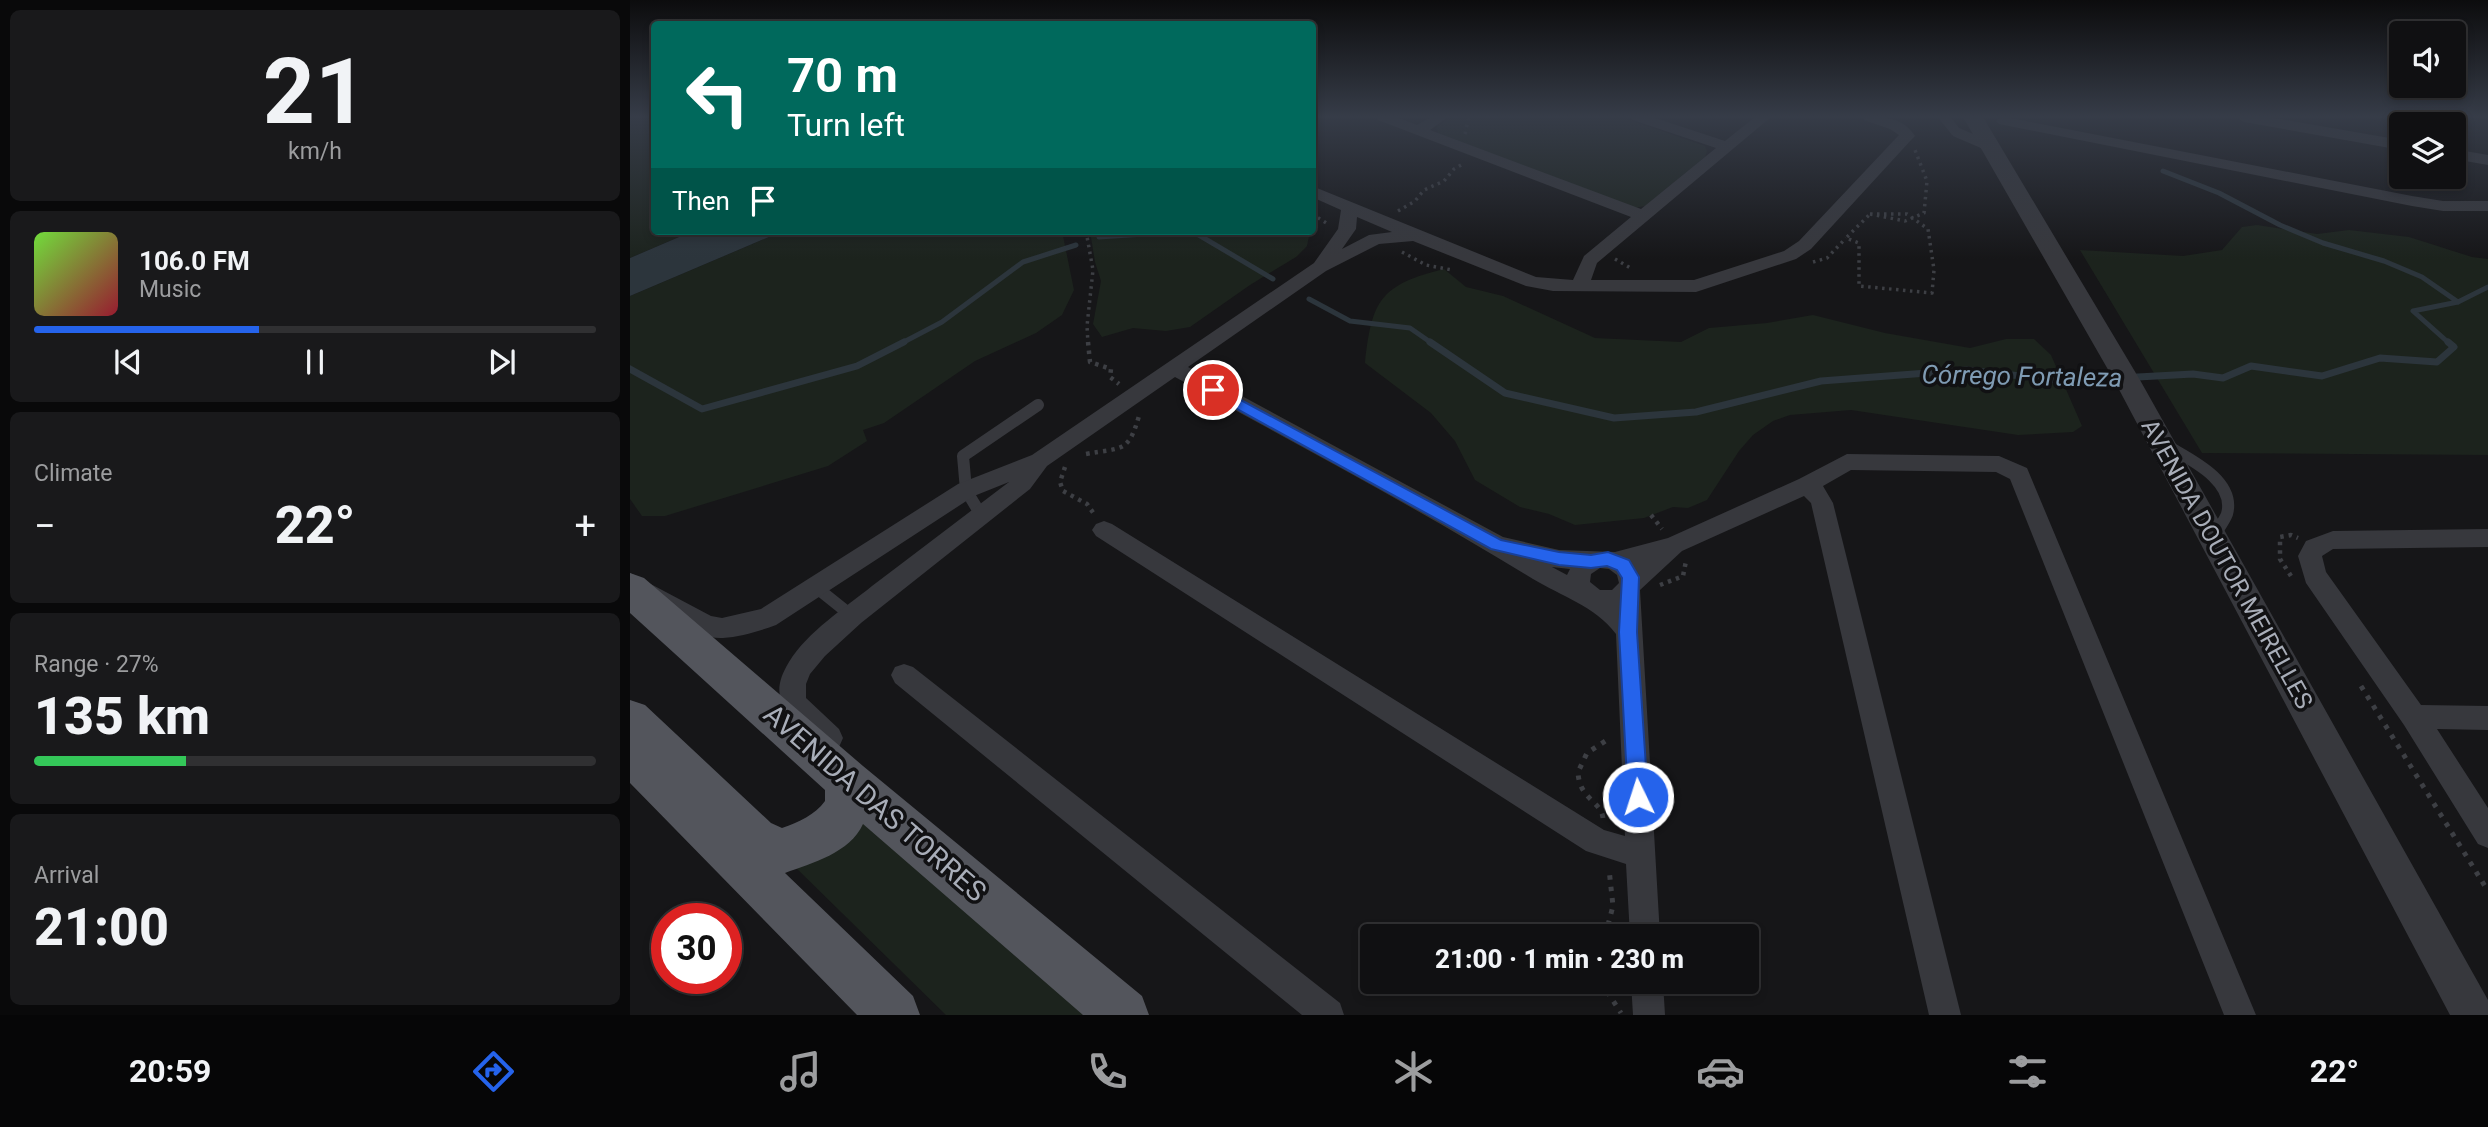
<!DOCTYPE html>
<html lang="en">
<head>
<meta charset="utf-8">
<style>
	body { margin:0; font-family:Roboto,sans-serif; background:#19191b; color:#f1f3f6; height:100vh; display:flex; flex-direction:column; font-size:26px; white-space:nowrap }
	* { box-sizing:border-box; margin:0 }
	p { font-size:23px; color:#9c9d9f }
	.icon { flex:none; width:38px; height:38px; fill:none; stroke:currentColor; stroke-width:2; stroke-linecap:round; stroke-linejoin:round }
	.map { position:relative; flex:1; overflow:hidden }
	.drawer { display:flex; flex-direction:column; gap:10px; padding:10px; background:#09090a; width:630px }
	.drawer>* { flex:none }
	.banner { position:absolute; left:21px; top:21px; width:665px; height:214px; border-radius:7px; box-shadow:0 4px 10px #0003,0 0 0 2px #303032; background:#00695c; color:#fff; overflow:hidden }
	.tools { position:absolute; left:1759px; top:21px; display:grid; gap:14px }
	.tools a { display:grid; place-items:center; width:77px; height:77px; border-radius:7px; background:#101012; box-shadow:0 4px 10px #0003,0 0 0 2px #303032; font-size:35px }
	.speed { position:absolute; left:21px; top:903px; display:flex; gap:14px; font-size:35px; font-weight:700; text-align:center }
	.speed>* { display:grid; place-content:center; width:91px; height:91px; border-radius:50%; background:#101012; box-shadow:0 4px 10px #0003,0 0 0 2px #303032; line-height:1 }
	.speed .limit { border:10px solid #d22; background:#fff; color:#111 }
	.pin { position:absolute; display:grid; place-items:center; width:60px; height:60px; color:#fff; margin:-30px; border:4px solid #fff; border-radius:50%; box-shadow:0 2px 7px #0007 }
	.me { position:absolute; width:77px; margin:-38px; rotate:356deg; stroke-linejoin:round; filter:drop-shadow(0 0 5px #0008) }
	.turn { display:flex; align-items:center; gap:24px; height:147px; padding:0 21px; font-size:32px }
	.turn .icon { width:91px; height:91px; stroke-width:2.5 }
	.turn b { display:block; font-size:49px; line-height:60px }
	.then { display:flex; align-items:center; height:66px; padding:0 21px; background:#0003; gap:14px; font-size:26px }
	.big { font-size:52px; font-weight:800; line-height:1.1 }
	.drawer .tile { flex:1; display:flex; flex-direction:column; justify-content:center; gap:10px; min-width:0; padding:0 24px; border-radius:10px; background:#19191b }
	.drawer .dial { align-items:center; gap:0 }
	.dial b { font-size:91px; line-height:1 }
	.song { display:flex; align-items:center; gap:21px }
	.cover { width:84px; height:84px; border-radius:10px; background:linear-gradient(135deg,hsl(100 70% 55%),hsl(350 70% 35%)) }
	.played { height:7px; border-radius:4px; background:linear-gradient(90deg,#2563eb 40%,#303032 40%) }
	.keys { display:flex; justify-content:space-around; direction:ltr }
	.heat { display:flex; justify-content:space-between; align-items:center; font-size:38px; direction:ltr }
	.charge { height:10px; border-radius:5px; background:linear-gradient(90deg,#34c759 27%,#303032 0) }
	.trip { position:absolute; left:730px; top:924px; width:399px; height:70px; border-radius:7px; background:#101012; box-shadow:0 4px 10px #0003,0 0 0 2px #303032; font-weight:800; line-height:70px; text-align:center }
	.tabs { display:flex; height:112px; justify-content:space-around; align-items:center; background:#060607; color:#9c9d9f }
	.tabs .icon { width:49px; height:49px }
	.tabs .active { color:#2563eb }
	.tabs b { font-size:32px; color:#f1f3f6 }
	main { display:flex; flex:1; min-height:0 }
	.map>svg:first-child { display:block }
</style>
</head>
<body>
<main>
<section class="drawer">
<div class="tile dial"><b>21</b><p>km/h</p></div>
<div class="tile">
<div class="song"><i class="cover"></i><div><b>106.0 FM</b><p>Music</p></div></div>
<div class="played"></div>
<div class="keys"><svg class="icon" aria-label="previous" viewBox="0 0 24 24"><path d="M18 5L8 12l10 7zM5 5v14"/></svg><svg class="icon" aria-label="pause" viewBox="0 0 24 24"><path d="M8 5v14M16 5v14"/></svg><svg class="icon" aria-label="next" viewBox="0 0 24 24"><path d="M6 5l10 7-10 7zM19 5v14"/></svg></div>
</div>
<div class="tile"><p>Climate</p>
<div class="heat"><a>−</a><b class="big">22°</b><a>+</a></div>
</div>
<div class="tile"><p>Range · 27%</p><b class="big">135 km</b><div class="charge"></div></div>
<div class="tile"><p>Arrival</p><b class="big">21:00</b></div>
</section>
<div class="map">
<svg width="1858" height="1015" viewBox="0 0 1858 1015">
	<rect width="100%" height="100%" fill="#161618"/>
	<path fill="#1c231d" d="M0,117H24V231H63L0,258Z
		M822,117H991L1075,146L1077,151L1075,157L1015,206L1004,208L808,134L807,126Z
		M1627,225L1687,234L1719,230L1779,237L1842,257L1858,259V455L1572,453L1450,250L1553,256L1592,250L1612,227Z
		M153,231H432L444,290L432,315L406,333L345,361L254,423L233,430L237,441L198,466L35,516H12L0,499V296Z
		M460,231H680L677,246L666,257L620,285L560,327L536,331L503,328L472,337L463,324L471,281L465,262Z
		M814,269L836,287L873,296L965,338L1051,342L1079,328L1137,323L1183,315L1255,333L1340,348L1376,339H1404L1421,355L1452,426L1443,432L1388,435L1221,410L1160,415L1143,421L1123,435L1109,451L1077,500L1058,508L1043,507L1014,518L945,525L919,514L890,507L845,480L825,441L801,413L735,363C742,300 750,285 814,269Z
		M232,817L454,1015H316L159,861Z"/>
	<path fill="#2c353c" d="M63,231H153L0,296V258Z"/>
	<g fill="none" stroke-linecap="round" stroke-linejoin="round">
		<path stroke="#2c353c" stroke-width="5" d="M1533,171L1589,193L1650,225L1693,243L1754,261L1792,277L1828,302
			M562,231L643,279
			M469,237L560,231
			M679,299L720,321L780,328L803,344
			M270,344L312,322L393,262L446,245
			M1820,344L1783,311L1828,302L1858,287"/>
		<path stroke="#2c353c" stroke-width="7" d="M800,342L875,393L984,418L1066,412L1191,381L1337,370L1434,381L1563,374L1593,378L1621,366L1692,376L1750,358L1807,362L1824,347L1818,342
			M0,369L72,409L227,366L274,342"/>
		<path stroke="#3d3f44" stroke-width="3.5" stroke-dasharray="2.5 4.5" stroke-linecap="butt" d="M835,134L839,117
			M768,211L785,201L794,190L814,181L824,169L833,164
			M682,214L698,224
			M1240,214L1275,221L1294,213L1297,181L1285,150
			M1240,214H1277L1298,229L1304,270L1302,293L1229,286V243L1216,238Z
			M456,231L463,270L457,326L458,344
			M772,252L796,265L822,270
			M985,259L1002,269
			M1183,262L1197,258L1216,238"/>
		<path stroke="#3d3f44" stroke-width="4.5" stroke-dasharray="3.5 5" stroke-linecap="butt" d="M458,342L460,362L481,369L480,377L489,384
			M456,454C492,447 498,454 509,416
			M435,467L430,482L433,491L457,504L464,514
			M1021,515L1032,529
			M1661,576L1650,559V537L1661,535L1668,538
			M1030,585L1053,576L1056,561"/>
		<path stroke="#3d3f44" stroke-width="5" stroke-dasharray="4.5 7" stroke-linecap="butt" d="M1731,686L1858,891
			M973,818C971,801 949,799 948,772L957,753L980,738
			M975,936L983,906L979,869
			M971,982L991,1013"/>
		<path stroke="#37383d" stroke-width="10" d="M1314,117L1326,132L1361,147"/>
		<path stroke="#37383d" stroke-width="12" d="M1539,447C1561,460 1606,481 1597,514C1594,522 1587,530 1583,538
			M351,515L336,490L333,456L408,405
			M187,588L222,616"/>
		<path fill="#37383d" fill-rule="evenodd" d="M745,117H766L787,125L801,117H818L800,130L1011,209L1086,148L1003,120L1001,117H1022L1095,141L1125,117H1141L967,263L961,280H1064L1154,251L1169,241L1269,135L1260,129L1234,120L1232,117C1253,117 1272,116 1285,136L1282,139L1181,249L1166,259L1066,292L923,291L896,286L783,241L749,244L696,271L558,367L873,537L929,550L985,552L1038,538L1169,479L1217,454L1369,456L1397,468L1626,1015H1594L1380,479L1366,472L1221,470L1193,486L1203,503L1331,1015H1299L1181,503L1174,496L1052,551L1010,590L1030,936H1000L996,864L956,851L466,536L462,530L466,524L474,521L482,524L974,830L995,836L986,634C965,606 931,596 903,579C786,507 664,443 545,377L417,466L400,489L231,623L195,656L180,674L176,684V698L209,729L213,738L209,747L199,750C188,746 182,739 174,731C151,708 140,693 159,662C178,631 215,608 242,586C288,551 333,517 379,482L344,496L146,625C130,631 110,637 93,638C66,640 23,608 0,595V573L81,616L92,618L131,609L328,484L402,455L684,263L708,229L711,210L682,197V186L906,277L943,280L954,256L1001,217L748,120ZM727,217L762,232L739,235L712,249L726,229ZM922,567L940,569L937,575ZM970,568L979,569L987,575L989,583L982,590H970L960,582L961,574Z
			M1375,117L1782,196L1813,201H1858V211H1813L1782,206L1369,124L1366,121L1369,118Z
			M1606,117H1638L1771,140V150L1614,122Z
			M1775,117H1790L1793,124H1778Z
			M1824,149L1858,155V165L1824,159Z
			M1858,529V547L1703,549L1692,556L1696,572L1791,705L1858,706V730L1807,729L1858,808V848L1848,844L1774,725L1676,583L1668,556L1676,541L1703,531Z
			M274,664L283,667L710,1003L714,1015H672L265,683L261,675L265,667Z
			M1001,982H1033L1035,1015H1003Z"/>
		<path fill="#37383d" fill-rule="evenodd" d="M1333,117H1353L1510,380L1858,1000V1015H1820L1484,380Z"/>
		<path fill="#53555c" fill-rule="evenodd" d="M0,573L14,578L233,766L512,996L519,1015H453L233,824C220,853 182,863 155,873L283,996L290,1015H227L0,783V700L15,705L141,823L152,828C169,822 185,815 195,801V790L0,613Z"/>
	</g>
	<linearGradient id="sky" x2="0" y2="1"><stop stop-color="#0c0c0d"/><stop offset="0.45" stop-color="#363c48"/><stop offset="1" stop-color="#363c48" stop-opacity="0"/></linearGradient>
	<rect width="1858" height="259" fill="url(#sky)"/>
	<path fill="#2563eb" stroke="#184099" stroke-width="2" d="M583,385L871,540L929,552L961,555L978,552L999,560L1009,577L1007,632L1018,797L1015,804L1008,807L1001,804L998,797L989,632L992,578L987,570L977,566L961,568L929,565L861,549L578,393V386Z"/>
	<g text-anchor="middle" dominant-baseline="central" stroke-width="7" stroke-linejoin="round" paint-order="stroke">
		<g font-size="24" fill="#a8adb8" stroke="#111113">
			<text transform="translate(1597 564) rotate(61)">AVENIDA DOUTOR MEIRELLES</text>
		</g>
		<g font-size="26" font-style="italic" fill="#7f9bb3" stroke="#111113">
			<text transform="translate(1392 376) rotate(1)">Córrego Fortaleza</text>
		</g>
		<g font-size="28" fill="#a8adb8" stroke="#111113">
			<text transform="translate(245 803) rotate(41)">AVENIDA DAS TORRES</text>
		</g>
	</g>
</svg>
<div class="tools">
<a><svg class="icon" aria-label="sound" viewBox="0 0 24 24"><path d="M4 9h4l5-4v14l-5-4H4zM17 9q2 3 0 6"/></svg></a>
<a><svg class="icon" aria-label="layers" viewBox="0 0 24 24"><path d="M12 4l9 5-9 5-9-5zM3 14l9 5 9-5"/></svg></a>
</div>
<div class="speed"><div class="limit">30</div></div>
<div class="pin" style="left:583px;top:390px;background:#d93025"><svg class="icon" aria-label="arrive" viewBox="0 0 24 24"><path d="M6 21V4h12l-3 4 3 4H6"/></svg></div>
<svg class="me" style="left:1008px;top:797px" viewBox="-20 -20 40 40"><circle r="17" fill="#2563eb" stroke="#fff" stroke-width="3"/><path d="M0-11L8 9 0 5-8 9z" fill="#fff"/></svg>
<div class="trip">21:00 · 1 min · 230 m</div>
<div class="banner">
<div class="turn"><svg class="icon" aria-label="left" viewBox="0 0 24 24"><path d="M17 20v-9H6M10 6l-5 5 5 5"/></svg><div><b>70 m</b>Turn left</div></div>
<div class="then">Then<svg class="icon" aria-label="arrive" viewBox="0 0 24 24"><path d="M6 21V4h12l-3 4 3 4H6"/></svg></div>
</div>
</div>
</main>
<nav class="tabs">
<b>20:59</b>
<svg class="icon active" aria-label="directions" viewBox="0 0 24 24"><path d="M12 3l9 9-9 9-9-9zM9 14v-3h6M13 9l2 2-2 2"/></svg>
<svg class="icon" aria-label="music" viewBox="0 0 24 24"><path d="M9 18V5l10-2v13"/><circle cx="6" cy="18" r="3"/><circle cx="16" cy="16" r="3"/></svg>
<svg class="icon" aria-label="phone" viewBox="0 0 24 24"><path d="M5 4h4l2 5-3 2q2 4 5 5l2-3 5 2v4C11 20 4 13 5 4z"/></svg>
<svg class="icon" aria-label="climate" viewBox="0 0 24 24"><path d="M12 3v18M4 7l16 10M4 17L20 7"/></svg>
<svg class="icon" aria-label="car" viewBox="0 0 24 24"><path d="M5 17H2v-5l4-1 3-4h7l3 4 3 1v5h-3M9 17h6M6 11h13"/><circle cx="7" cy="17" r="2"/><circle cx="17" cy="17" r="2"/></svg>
<svg class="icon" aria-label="filters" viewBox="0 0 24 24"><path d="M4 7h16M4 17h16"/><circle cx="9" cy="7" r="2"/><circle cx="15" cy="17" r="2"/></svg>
<b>22°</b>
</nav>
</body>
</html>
